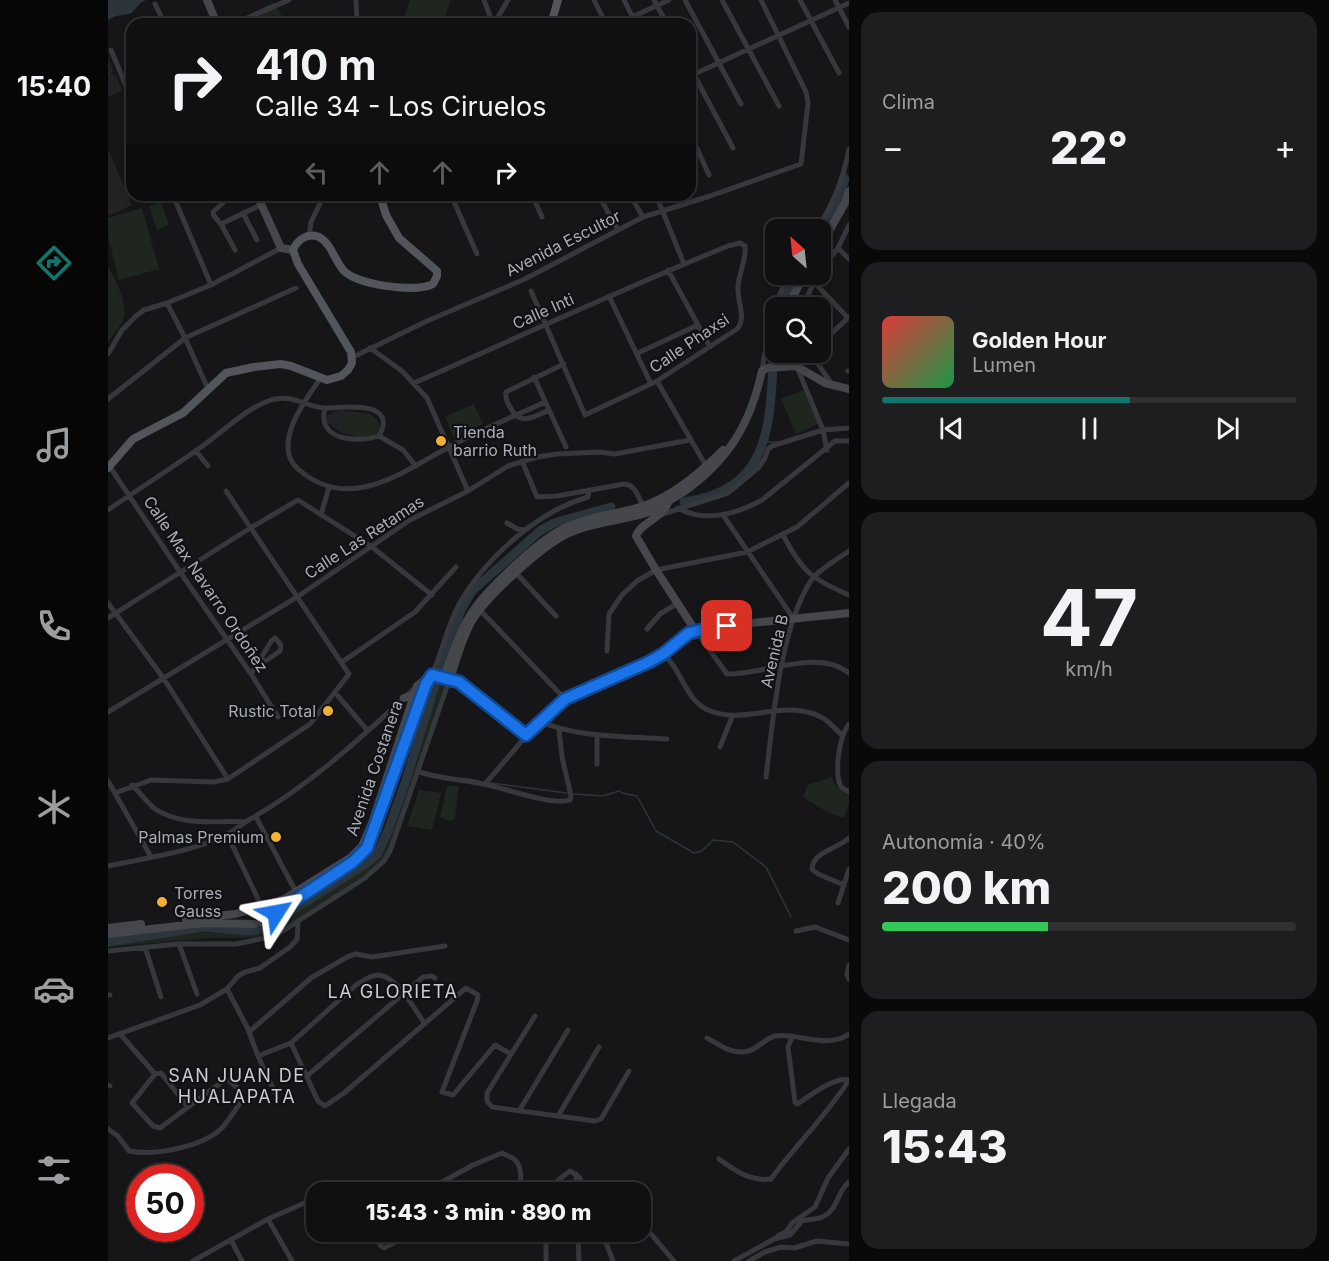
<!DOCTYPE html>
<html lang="es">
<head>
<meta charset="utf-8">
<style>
	body { margin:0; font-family:Inter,sans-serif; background:#1e1e20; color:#f1f3f6; height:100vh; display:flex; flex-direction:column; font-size:22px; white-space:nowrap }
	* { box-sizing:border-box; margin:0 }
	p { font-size:20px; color:#9c9d9f }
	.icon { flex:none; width:33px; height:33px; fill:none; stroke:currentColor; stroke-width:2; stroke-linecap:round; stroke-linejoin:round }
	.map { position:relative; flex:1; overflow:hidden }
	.panel { display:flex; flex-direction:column; gap:12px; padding:12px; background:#09090a; width:480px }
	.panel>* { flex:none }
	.banner { position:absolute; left:18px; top:18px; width:570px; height:183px; border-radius:18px; box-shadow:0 3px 9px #0003,0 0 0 2px #303032; background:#101012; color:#f1f3f6; overflow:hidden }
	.needle { width:39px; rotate:333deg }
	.fabs { position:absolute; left:657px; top:219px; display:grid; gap:12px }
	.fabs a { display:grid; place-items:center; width:66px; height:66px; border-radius:12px; background:#101012; box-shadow:0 3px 9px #0003,0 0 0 2px #303032; font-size:30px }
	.speed { position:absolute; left:18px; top:1164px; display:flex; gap:12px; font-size:30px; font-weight:700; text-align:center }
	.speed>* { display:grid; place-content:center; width:78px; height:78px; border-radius:50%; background:#101012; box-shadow:0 3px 9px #0003,0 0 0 2px #303032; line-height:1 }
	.speed .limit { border:9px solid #d22; background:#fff; color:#111 }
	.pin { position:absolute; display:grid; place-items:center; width:51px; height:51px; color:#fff; margin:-26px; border-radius:12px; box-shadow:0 3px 9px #0006 }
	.me { position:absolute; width:66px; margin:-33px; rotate:56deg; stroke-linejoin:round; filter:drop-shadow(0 0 4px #0008) }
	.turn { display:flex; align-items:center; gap:21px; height:126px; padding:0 30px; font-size:27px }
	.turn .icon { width:78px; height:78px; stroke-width:2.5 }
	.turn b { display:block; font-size:42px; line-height:51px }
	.lanes { display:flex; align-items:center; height:57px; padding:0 30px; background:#0003; justify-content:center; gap:30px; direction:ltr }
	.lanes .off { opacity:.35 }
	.big { font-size:45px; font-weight:800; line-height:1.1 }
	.panel .tile { flex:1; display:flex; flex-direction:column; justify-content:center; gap:9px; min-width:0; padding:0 21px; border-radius:18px; background:#1e1e20 }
	.panel .dial { align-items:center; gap:0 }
	.dial b { font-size:78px; line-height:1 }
	.song { display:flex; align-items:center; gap:18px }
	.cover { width:72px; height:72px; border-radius:9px; background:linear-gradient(135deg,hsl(0 70% 55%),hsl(140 70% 35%)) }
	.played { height:6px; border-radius:3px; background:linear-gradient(90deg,#0f766e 60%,#303032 60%) }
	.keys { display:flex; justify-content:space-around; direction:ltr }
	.heat { display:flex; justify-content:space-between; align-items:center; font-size:33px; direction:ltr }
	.charge { height:9px; border-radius:4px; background:linear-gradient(90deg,#34c759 40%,#303032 0) }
	.trip { position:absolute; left:198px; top:1182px; width:345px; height:60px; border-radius:18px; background:#101012; box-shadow:0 3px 9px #0003,0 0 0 2px #303032; font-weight:800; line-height:60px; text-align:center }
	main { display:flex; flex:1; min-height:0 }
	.tab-bar { display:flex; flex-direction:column; width:108px; justify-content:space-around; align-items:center; background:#060607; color:#9c9d9f }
	.tab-bar .icon { width:42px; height:42px }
	.tab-bar .on { color:#0f766e }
	.tab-bar b { font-size:27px; color:#f1f3f6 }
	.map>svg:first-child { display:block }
</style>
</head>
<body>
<main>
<nav class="tab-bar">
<b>15:40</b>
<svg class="icon on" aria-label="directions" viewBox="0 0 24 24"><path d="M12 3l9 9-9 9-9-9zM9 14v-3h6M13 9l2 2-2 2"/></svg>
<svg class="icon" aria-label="music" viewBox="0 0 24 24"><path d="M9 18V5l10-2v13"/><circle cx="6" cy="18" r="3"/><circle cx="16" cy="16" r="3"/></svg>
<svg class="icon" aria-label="phone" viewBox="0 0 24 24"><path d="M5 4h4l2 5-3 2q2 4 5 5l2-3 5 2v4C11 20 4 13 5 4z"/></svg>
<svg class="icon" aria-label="climate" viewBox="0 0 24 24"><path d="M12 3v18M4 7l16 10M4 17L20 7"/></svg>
<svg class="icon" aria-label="car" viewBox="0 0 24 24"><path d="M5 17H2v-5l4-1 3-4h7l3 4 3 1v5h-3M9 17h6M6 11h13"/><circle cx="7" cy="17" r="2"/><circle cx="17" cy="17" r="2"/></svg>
<svg class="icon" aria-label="filters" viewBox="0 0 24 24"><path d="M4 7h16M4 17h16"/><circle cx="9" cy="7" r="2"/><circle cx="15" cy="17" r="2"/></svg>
</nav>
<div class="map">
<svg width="741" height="1261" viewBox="0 0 741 1261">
	<rect width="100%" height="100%" fill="#161618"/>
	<path fill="#222225" d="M0,58L5,70L3,74L8,76L14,90L0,97Z
		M0,149L24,205L0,216Z
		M228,411L242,420L234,433L218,421V416Z"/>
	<path fill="#1e261f" d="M302,0H345L342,1L338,14L343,24H291L297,15Z
		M166,2L178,24H150L144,13Z
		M53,202L61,225L49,230L41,206Z
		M34,208L51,269L11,280L0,236V218Z
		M0,268C8,277 20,307 16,318C13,326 4,335 0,343Z
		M696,390L710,424L688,434L673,399Z
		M366,404L375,424L346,438L337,417Z
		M234,410L262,414L269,419L272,428L269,434L255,438L234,433L242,420L228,411Z
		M324,674H328L274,832C263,852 249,863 230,876L253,856Z
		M333,682L336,686L285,846L278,857L266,869L185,923L158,936L138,938H102L0,947V943C30,939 59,935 89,933C117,931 142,938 168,926L258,867L266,859L277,843Z
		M723,777L730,789L741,794V803L736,818L721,813L695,797L700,785Z
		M339,786H351L347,818L343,821L332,818Z
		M311,790L333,793L324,830L299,826Z"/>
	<path fill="#2c353c" d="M0,0H38L0,20Z"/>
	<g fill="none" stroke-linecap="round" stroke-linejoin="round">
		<path stroke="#2c353c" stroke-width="1.5" d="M738,171L737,179H740
			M656,442H669
			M355,778L371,781
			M383,783L459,793
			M466,794L495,796L511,791L514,793L529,796L548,831L586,853L594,851L605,840L625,842L658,867L683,917"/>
		<path stroke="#2c353c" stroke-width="9" d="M0,13L21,9L29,0
			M712,232L726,210L737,179
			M672,308L688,274
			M576,502C675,488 659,407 668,331
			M0,942L96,927L140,931L155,929L259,863L269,854L280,831L298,780L327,685L353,610L364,591L432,531L446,523L503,507"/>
		<path stroke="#37383d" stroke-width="5" d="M248,0L249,24
			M376,0L385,24
			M486,0L498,24
			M516,0L528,24
			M546,0L559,24
			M577,0L633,104
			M614,0L671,106
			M692,0L731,73
			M727,0L741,27
			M47,4L57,24
			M125,24L181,0
			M386,24L400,0
			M509,24L561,0
			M3,50L24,100
			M582,67L625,148
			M582,76L741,3
			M582,133L601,175
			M65,195L103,285
			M343,195L369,254
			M424,195L434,217
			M522,195L535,217
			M548,195L576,264
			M491,196L510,230
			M115,203L105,212L106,216L113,224L153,205
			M135,213L149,240
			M113,224L127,250
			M708,230C726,204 735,179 741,149
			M201,236L203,222L216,195
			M730,248L741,225
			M560,270L602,347
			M712,271L730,248L741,259
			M705,281L740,318
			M501,296L543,384
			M59,303L77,338L100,389
			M694,308L710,274
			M712,344L741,317
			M262,348L294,371L319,398L360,491
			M702,352L725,386
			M530,353L590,325
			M0,354L14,330L28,316L36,310L59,303L103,285L173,248
			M245,357L319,321L417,279L535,217L602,196L693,164L700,103L698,92L653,0
			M689,367L715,430L719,450
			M654,370C659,337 665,305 681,274
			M740,371H741
			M426,377L458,447
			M212,379C197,400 163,445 190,469C241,514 294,472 341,447C372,430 405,417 437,402
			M549,381L598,466
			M306,383C411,337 514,289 620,246L632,243L637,246C639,261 630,273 630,288C629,301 639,319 629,329L549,381L477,415L423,291
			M0,399L77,338L188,288
			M441,410C428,416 412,426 404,410C400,404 397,399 398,392L456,364
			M271,436L295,450L308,466
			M88,451L100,466
			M414,461L429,497L449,496L516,484C528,485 530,497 535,506
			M2,467L72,572L143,674L170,717
			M570,508C596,523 629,514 654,500L727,441H741
			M0,510C32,488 64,468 96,445C114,432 138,409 160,401C183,392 199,408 218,408C236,407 291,400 271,436C250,443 208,441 217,408
			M213,515L221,487
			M552,515L620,493L650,468L657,458L660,449L664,446L715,430L741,428
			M615,515L685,618
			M399,523L409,529L417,530
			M675,535C694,571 703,579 741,595
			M408,573L448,616
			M0,603L56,679L120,779
			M371,609L457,699
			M0,618L144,527L190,500L264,547L324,595
			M539,629L552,614L570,603
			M499,651L501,614L514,595L529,581L548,570L639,552L689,527L741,483
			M555,654C574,669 577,700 600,710C636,726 675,698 713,717C721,721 727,729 734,735
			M234,662L307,612L348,567
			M143,674L164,640L167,638L173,645L172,651L159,660L153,662
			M324,675C335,650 340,622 354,599C381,555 431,511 480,497L481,490
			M230,696L260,731
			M0,712L189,597L302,520L360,491L400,466L429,457L449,454L492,452L507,454L582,440
			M431,721C469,738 517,736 559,739
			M741,724C731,736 726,773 733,787L741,792
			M489,735V764
			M612,747L624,717
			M311,772C334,779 357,780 380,785C399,789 445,806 462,800L463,796L454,757L451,730
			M658,777C665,720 672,627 704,579C711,570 731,558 741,551
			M0,781L43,857
			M377,784L431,721L457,699L541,662L587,630L619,674C655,675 710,648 741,673
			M24,785C32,792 39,803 47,809C75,827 107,820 138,822
			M7,793L43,780L106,782L120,779L202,724L241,674L118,491
			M148,817L188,892
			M119,834L151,901L150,909
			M0,866C37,858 77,853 112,838C122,834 130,827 139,821C203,785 255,736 308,687
			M736,885L710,874L704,869C705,851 730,849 741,838
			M730,903L741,869
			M688,931L707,927L741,940
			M71,944L89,994
			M37,947L53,997
			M0,951L71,944H128L167,936L257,878L276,861L282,851L342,678L356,686L418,735
			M741,965L739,974L741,979
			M119,989L139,1027L150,1056L183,1043L248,985C255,981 262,975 270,975C288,975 307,1010 317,1024
			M0,995H2
			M427,1016L379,1093V1101L384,1107L487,1121L493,1119L521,1071
			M141,1032L203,978L241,956L248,954L264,957L337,946
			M13,1035L47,1074
			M684,1037L680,1047L687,1102L689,1104C702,1096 727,1076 741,1080
			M0,1038L92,1005L119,989L130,976L137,972L152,968L182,947L189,939L190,923
			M599,1038C610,1044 620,1052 633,1052C647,1053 655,1039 667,1036C689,1032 718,1050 741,1034
			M183,1043L210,1101L217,1106L236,1093L358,988L370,995L369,1001L334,1092L345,1095L387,1045L403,1054
			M150,1056L169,1097
			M47,1074L53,1073L80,1107
			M199,1076L315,977L324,976L327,978
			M0,1085L2,1086
			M411,1111L460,1030
			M450,1116L491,1047
			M0,1129L10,1136L21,1151C47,1156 94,1147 114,1128C121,1120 127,1110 133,1102L129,1088L119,1078L52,1128L45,1126L24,1103L47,1074
			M611,1159C626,1170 643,1182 663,1179C688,1145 718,1116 741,1080
			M468,1174L469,1192
			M291,1191L292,1192
			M318,1191L365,1165L394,1153C398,1155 404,1157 407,1160C415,1168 414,1185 408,1192
			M238,1192H243
			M429,1192L444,1185L462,1171L471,1177L477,1192L480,1189L486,1190L488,1192
			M160,1219L184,1261
			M532,1221L566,1261
			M265,1232L273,1246L276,1248L306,1232
			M470,1232L471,1261
			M494,1232L505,1261
			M670,1236L679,1231L684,1223L707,1207L720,1178L741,1149
			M123,1240L134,1261
			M85,1261L160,1219L208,1198
			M438,1261V1232
			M626,1261L666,1239L682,1235L694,1221C700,1219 708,1220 714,1217C730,1211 729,1191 741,1182
			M641,1261L657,1252L673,1247L686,1248L709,1241L741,1244"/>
		<path stroke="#45474d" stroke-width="8" d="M99,0L109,24
			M149,195L173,248L185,250
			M712,247L737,203L741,191
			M679,308L697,274
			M672,352V366
			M560,503C553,519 532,523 528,536L548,570L587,630L605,627L741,613
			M324,675L342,678C349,659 354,637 365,619C381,594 433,547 459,534C484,522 512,521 538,513C551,508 562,500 574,493C620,461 642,425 654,371L659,368L688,366L717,383L741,389
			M336,677C344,656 351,633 363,614C377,591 429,542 453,530C478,517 506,515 532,507C562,498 593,472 615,450
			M296,698L303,696L308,700
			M151,909L178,898L242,858L254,846L264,823L309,686L320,677
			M78,919L127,914L145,909
			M153,922L245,862L259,848L318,684L324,675
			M0,928L33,924
			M0,934L95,923L146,924"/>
		<path stroke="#53555c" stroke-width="8" d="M443,24L450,0
			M342,195H357
			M0,468L25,439L75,413L118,373L146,367L173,364L183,366L219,380L233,376L240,370L244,363L243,352L190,264L185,250C189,240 200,232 211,237C223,243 227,261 236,271C250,285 308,293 325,284L329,276V271L291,238L278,215L272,195"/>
	</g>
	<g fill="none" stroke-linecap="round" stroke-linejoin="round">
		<g stroke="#114b97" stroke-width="15">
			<path id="route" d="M168,913L245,862L259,848L318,684L324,675L351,682L418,735L457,699L541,662L555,654L581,633L605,627L619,626"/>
		</g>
		<use href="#route" stroke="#1a73e8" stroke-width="10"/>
	</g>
	<g fill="#f2b134" stroke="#111113" stroke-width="2">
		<circle cx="333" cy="441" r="6"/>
		<circle cx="220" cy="711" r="6"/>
		<circle cx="168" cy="837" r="6"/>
		<circle cx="54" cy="902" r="6"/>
	</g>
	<g text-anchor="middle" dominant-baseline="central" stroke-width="4.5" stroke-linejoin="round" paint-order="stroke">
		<g font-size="16" fill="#a8adb8" stroke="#111113">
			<text transform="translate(455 243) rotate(-27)">Avenida Escultor</text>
			<text transform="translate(435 311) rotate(-24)">Calle Inti</text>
			<text transform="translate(581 343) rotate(-34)">Calle Phaxsi</text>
			<text transform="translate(256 537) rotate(-33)">Calle Las Retamas</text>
			<text transform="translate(98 584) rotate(56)">Calle Max Navarro Ordoñez</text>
			<text transform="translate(666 651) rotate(-77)">Avenida B</text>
			<text transform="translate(266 768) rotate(-71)">Avenida Costanera</text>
		</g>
		<g font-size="16" fill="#a8adb8" stroke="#111113" text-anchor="start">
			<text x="345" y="432">Tienda<tspan x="345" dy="18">barrio Ruth</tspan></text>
			<text x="208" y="711" text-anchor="end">Rustic Total</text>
			<text x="156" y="837" text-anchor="end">Palmas Premium</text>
			<text x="66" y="893">Torres<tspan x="66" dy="18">Gauss</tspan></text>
		</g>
		<g font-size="18" letter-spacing="1.5" fill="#c9ccd4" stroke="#111113">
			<text x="285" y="991">LA GLORIETA</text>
			<text x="129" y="1075">SAN JUAN DE<tspan x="129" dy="21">HUALAPATA</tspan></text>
		</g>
	</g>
</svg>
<div class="fabs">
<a><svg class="needle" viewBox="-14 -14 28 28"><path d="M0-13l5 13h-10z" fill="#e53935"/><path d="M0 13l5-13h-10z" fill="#9c9d9f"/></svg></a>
<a><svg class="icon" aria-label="search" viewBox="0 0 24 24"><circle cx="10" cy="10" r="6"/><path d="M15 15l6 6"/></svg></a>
</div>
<div class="speed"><div class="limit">50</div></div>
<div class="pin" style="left:619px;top:626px;background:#d93025"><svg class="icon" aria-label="arrive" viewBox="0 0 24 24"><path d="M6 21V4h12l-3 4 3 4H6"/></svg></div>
<svg class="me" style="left:168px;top:913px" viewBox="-20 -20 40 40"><path d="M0-17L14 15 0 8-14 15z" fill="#1a73e8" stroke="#fff" stroke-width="4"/></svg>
<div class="trip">15:43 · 3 min · 890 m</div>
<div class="banner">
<div class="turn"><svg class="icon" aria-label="right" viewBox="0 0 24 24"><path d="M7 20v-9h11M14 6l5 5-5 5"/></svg><div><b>410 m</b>Calle 34 - Los Ciruelos</div></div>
<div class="lanes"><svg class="icon off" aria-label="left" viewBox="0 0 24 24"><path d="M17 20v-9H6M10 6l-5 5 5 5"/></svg><svg class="icon off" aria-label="ahead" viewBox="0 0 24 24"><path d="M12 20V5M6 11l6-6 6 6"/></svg><svg class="icon off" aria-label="ahead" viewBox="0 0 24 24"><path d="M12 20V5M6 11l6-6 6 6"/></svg><svg class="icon" aria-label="right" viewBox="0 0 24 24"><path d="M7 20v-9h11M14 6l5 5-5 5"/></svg></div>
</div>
</div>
<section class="panel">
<div class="tile"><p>Clima</p>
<div class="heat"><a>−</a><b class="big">22°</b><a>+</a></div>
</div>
<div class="tile">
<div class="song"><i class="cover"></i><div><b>Golden Hour</b><p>Lumen</p></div></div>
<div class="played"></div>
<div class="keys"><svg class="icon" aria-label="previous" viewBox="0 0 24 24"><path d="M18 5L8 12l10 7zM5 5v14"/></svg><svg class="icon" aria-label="pause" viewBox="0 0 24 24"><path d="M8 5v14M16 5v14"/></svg><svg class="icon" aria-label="next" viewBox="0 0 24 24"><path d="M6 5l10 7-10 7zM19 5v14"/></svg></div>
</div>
<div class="tile dial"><b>47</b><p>km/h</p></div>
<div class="tile"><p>Autonomía · 40%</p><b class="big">200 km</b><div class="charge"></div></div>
<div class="tile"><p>Llegada</p><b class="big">15:43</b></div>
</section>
</main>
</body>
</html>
